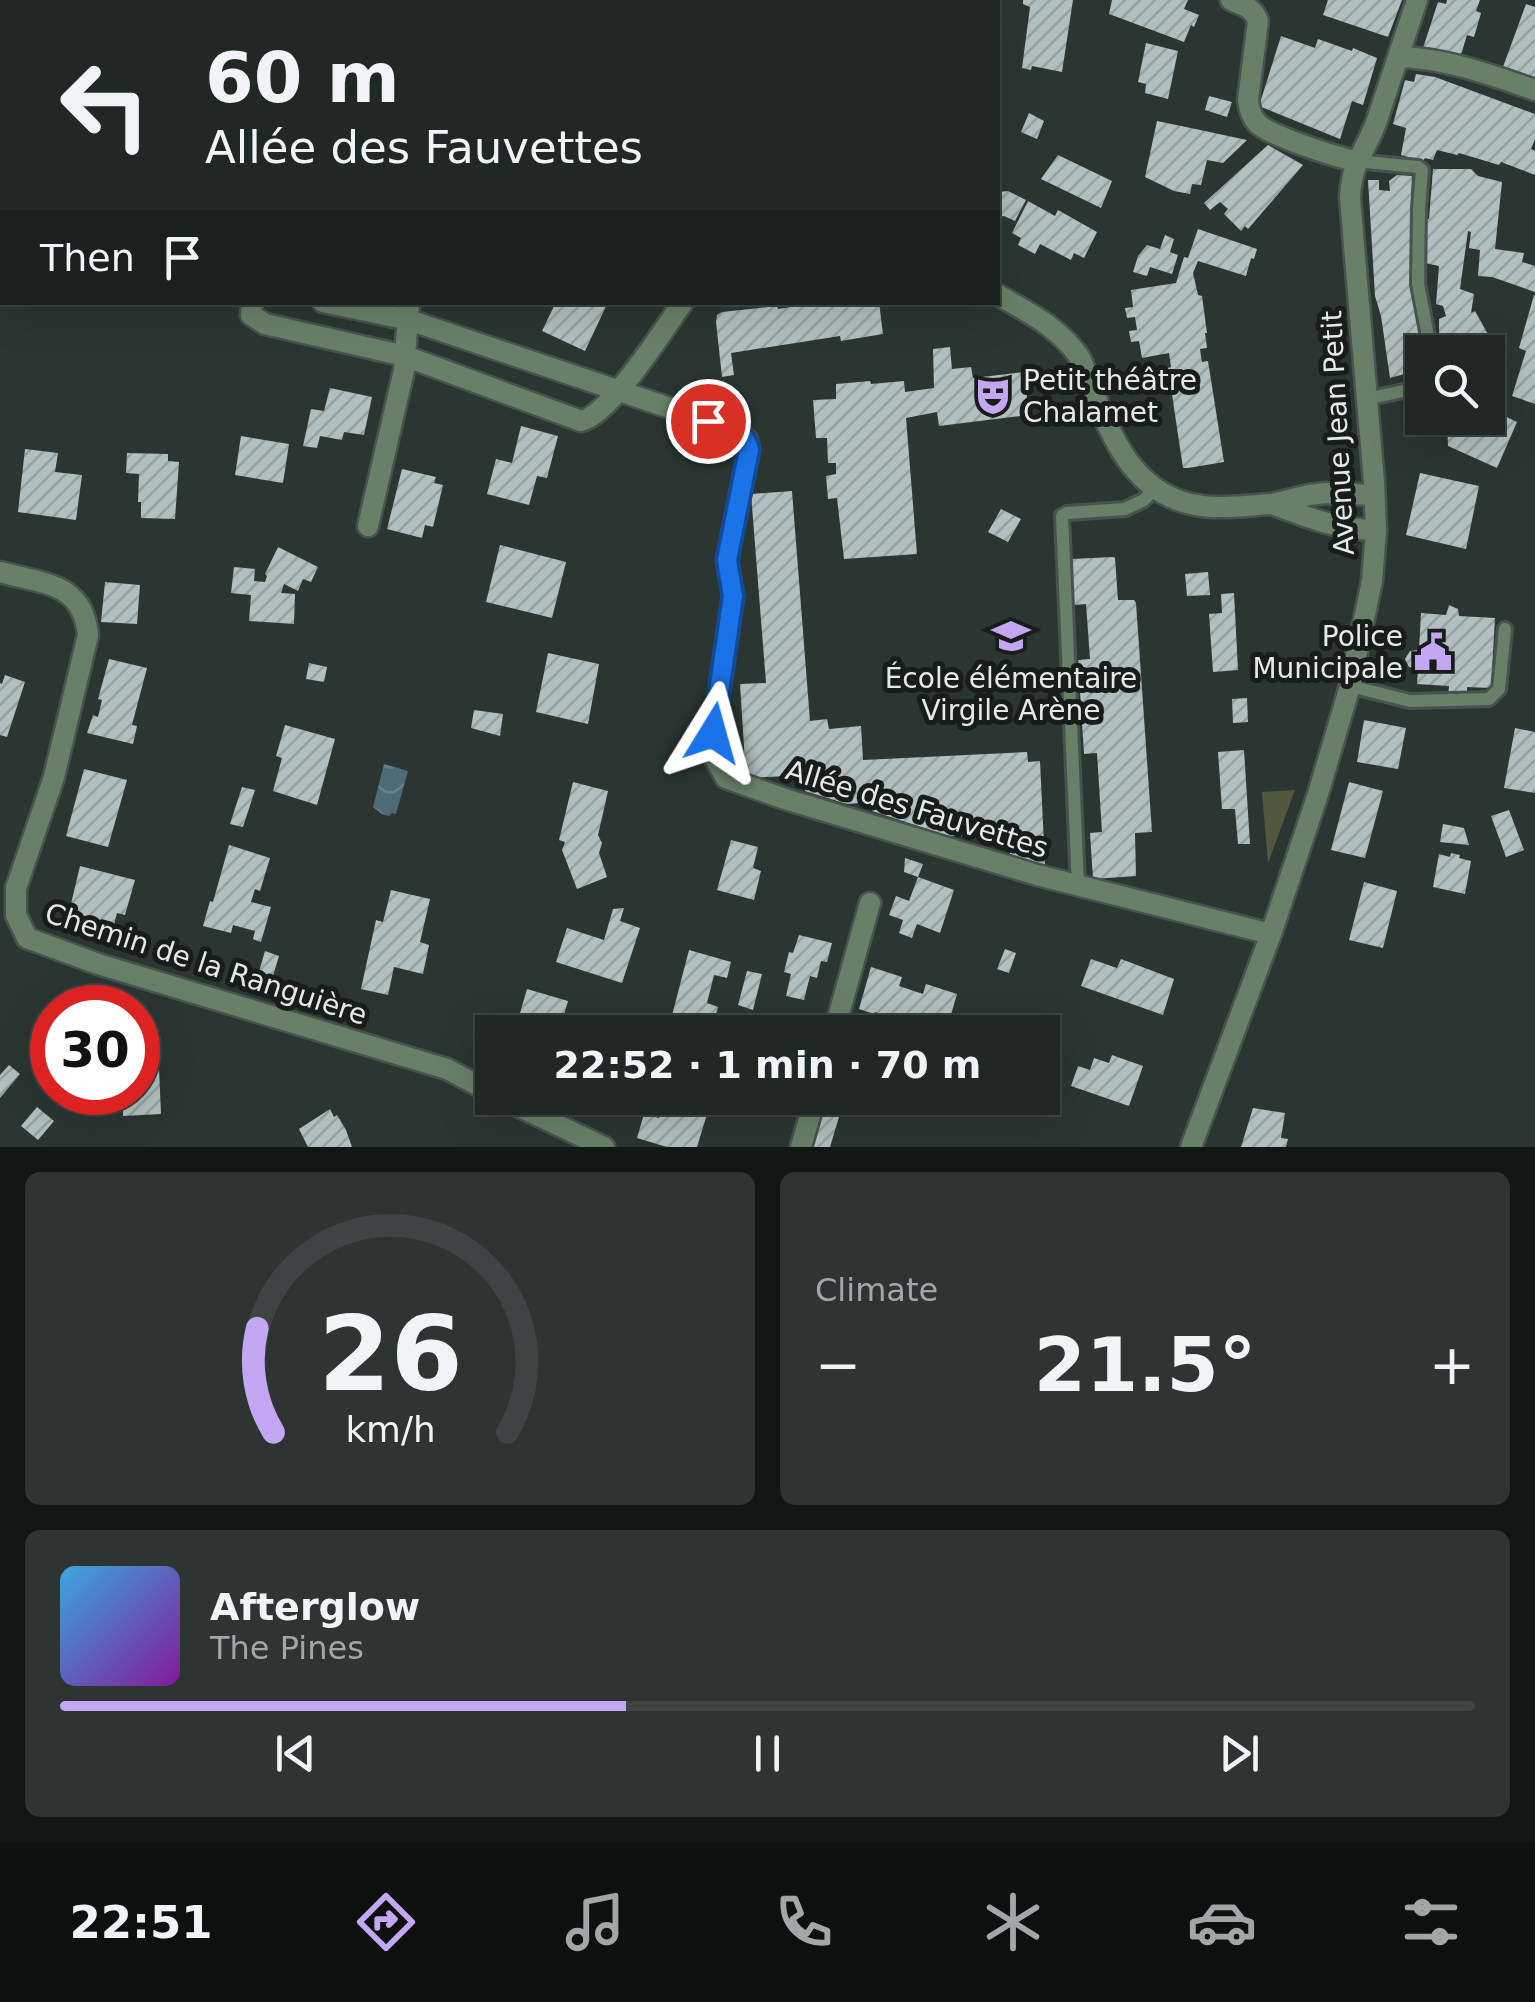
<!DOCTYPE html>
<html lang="en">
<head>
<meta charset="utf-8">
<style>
	body { margin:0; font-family:"DejaVu Sans",sans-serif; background:#2d3432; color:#f1f3f6; height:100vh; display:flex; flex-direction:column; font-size:38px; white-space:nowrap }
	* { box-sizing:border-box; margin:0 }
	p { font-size:32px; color:#a2a6a7 }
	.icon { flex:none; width:55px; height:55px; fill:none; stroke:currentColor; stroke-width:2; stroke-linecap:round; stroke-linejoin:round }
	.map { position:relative; height:1147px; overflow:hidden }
	.panel { display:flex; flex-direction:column; gap:25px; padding:25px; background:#121615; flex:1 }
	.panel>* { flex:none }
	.guide { position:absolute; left:0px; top:0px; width:1000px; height:305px; box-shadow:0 10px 40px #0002,0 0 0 2px #3d4443; background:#202826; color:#f1f3f6; overflow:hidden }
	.tools { position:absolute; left:1405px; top:335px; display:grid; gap:20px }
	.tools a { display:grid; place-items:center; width:100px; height:100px; border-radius:0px; background:#202826; box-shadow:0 10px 40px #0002,0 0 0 2px #3d4443; font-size:50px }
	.speed { position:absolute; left:30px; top:985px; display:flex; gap:20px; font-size:50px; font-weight:700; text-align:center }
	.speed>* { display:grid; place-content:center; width:130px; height:130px; border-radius:50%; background:#202826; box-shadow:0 10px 40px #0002,0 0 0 2px #3d4443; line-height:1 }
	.speed .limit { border:15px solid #d22; background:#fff; color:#111 }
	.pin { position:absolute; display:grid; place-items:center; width:85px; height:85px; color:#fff; margin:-42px; border:5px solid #fff; border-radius:50%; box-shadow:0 2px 10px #0007 }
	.me { position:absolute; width:110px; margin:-55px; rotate:8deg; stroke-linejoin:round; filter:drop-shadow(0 0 8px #0008) }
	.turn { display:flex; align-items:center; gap:35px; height:210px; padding:0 40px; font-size:45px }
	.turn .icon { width:130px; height:130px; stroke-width:2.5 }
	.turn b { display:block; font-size:70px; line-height:85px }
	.then { display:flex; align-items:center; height:95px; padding:0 40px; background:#0003; gap:20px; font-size:38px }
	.big { font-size:75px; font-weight:700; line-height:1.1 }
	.panel .card { flex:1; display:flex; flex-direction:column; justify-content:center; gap:15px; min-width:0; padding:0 35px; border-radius:15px; background:#2d3432 }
	.panel .dial { align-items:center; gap:0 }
	.dial svg { height:260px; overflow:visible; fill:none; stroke:#3d4443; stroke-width:7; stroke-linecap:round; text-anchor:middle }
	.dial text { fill:#f1f3f6; stroke:none }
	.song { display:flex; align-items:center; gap:30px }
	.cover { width:120px; height:120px; border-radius:15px; background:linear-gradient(135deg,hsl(200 70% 55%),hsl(290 70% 35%)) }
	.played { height:10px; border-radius:5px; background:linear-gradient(90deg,#c3a7f2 40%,#3d4443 40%) }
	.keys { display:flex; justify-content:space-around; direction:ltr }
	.heat { display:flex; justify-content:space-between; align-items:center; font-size:55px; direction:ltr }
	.panel .tiles { flex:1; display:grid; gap:25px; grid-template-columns:1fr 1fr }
	.card:last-child { grid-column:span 2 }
	.trip { position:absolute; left:475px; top:1015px; width:585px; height:100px; border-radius:0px; background:#202826; box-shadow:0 10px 40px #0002,0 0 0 2px #3d4443; font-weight:700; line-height:100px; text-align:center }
	.menu { display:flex; height:160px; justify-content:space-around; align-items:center; background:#0d100f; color:#a2a6a7 }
	.menu .icon { width:70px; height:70px }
	.menu .on { color:#c3a7f2 }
	.menu b { font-size:45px; color:#f1f3f6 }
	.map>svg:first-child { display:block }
</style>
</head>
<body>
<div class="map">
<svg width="1535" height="1147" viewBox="0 0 1535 1147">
	<defs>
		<pattern id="water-waves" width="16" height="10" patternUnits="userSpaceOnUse" patternTransform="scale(2.5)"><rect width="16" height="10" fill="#4d6c78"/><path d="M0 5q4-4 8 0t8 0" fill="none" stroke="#66818b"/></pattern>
		<pattern id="building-hatch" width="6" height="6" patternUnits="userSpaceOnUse" patternTransform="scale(2.5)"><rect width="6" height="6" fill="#b0bfbf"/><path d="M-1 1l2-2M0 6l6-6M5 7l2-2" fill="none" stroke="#95a1a0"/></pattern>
	</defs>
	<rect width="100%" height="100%" fill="#2b3632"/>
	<path fill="#52583e" d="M1295,790L1268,863L1262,792Z"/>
	<path fill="url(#water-waves)" d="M384,764L408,771L396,814L392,813L389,816L382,814L373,807Z"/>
	<path fill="url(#building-hatch)" d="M1023,0H1073L1062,72L1032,66L1031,70L1022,68L1030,7L1023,4Z
		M1112,0H1188L1184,9L1199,15L1194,27L1191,25L1184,42L1109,14Z
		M1328,0H1402L1388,37L1323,15Z
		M1447,0H1480L1476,11L1481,13L1474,37L1467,35L1460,58L1423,48L1438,2L1446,4Z
		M1526,4L1535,7V80L1503,67Z
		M1281,36L1315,48L1318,39L1352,51L1353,48L1377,58L1363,105L1352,101L1340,139L1259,106Z
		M1146,43L1178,51L1168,99L1145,93L1146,84L1138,82Z
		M1416,74L1435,77L1535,114V139L1531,149L1535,151V175L1501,162L1499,165L1459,153L1457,155L1437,150L1433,160L1425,158L1423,161L1401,155L1406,128L1393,124L1405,80L1414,82Z
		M1209,96L1232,102L1227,117L1205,110Z
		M1029,113L1044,121L1037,139L1021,132Z
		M1157,121L1186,127L1247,140L1223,163L1207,160L1201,185L1192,184L1190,194L1174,191L1145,177Z
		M1268,145L1303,165L1248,229L1245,226L1241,231L1224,214L1228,209L1220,202L1210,210L1204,203Z
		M1058,155L1112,181L1101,208L1041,179Z
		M1433,169H1471L1478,176L1502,182L1495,249L1524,253L1522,262L1535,266V292L1492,277L1478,276L1480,250L1469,248L1471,232L1468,231L1460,289L1474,294L1471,313L1475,311L1495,347L1484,352H1442L1439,342V319L1446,316L1443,306L1436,304L1439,266L1425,263L1426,249L1421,248L1424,219H1429Z
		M1397,175L1412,176L1410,223L1411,286L1425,352H1422V369L1390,378L1381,316L1375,296L1368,180H1379V190L1390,191L1389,181Z
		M1008,191L1026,200L1015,221L1004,216L998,217V192Z
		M1028,201L1055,216L1058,210L1097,232L1084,258L1074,253L1071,260L1040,244L1035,254L1018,245L1021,238L1012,233Z
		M1198,229L1257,249L1254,259L1251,258L1246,276L1198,261L1193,273L1198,295L1202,296L1207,333H1205L1207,348L1200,349L1201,356L1202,362L1208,361L1224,462L1188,468H1183L1168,368L1171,367L1169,353L1142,358L1139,341L1131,342L1129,331L1137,330L1135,317L1127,318L1125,308L1133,307L1131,290L1176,283L1184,257L1188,258Z
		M1165,235L1174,239L1170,252L1178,255L1172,274L1150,267L1147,276L1133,272L1138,256L1147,245L1160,249Z
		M1534,295H1535V404L1512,396L1526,351L1519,348Z
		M556,302H608L585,351L542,331Z
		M823,302H879L883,334L841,341L840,336L731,353L734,375L722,377L716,322L717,315L722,312L777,306L778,309Z
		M950,347L952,369L971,367L973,378L1024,372L1029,415L939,426L937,412L906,418L917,554L844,559L837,498L828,499L826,476L836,474V463H828L827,438H816L813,400L836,399V384L870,381L871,384L904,381L905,392L934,388L933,349Z
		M330,388L372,397L364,435L344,432L342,440L320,436L317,448L303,446L311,409L324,411Z
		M1488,408L1517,422L1497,468L1448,446L1447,418H1488Z
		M521,426L558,436L547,478L537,476L529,505L487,494L496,459L512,463Z
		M241,436L289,444L283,483L235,475Z
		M25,449L58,453L55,472L82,475L76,520L18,512Z
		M127,453L168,454V461L179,462L175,519L141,518V502H138L139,474L126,473Z
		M402,469L436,477L434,483L443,485L433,527L425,525L422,538L387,529Z
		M1420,473L1479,486L1466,549L1406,535Z
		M792,491L810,721L827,719L829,729L861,726L863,760L1027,752L1028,762L1040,761L1045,865L1010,854L1009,834L949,836L872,811V802L847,804L805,791L804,772L786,773V776L746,778L740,684L766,683L751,494Z
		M1001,509L1021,519L1008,542L988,532Z
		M500,545L566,562L552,618L486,602Z
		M278,547L318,567L311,582L303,579L298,591L284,584L281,593L295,594L294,624L249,621L251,595L231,593L234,567L255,569L254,581L265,582L267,576L265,574Z
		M1113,557L1115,558L1118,600H1134L1136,603L1152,832L1135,833L1136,876L1093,879L1090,833L1102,832L1097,753L1084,754L1078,660L1090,659L1086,604L1074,605L1071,559Z
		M1208,572L1210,595L1187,596L1185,574Z
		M105,582L140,585L137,624L101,622Z
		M1234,593L1238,670L1213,672L1209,614L1222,613L1221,594Z
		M1449,605L1458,609L1459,616L1495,618L1491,688L1467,687V696L1448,695L1449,686L1417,684L1418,669L1409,667L1405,659L1410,651L1419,650L1421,613L1446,615Z
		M548,653L599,664L588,724L536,712Z
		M109,659L147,668L132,725L137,726L133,744L87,733L93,715L98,717L102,700L98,699Z
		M309,663L327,667L324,682L306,679Z
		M5,675L25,682L7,737L0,735V683L2,684Z
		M1247,698L1248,722L1233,723L1232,699Z
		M474,710L503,714L500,736L471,728Z
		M1364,720L1406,728L1398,769L1357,762Z
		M285,725L335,739L317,805L273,791L282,758L276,756Z
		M1515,728L1535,732V793L1504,788Z
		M1244,750L1250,844H1238L1235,809H1222L1218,752Z
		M84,769L127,780L108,847L66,836Z
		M573,782L608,791L598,835L602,843L599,853L607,877L577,889L562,850L565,842L559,840Z
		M1349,782L1383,791L1365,858L1331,850Z
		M242,787L255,790L243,827L230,824Z
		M1509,810L1524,850L1506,857L1491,816Z
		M1443,824L1464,828L1469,845L1440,842Z
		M731,840L758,847L753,868L761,871L754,900L717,890Z
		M229,845L270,858L260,891L255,889L251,902L271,907L261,942L253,939L255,931L233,925L231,933L203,926L210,901L213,902Z
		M1451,853L1460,855L1459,858L1471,861L1465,894L1433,887L1439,854L1450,857Z
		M905,858L923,864L918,877L954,890L940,933L917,924L912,938L899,933L903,920L889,915L896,896L909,901L918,877L904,872Z
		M80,866L135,880L125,915L117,913L110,940L65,929Z
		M1364,882L1397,891L1383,948L1349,940Z
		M391,890L430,899L420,942L429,945L423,974L394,967L388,995L361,989L376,920L383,922Z
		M624,908L620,921L640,928L622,983L556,962L567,928L604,940L613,909Z
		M799,935L832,943L827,962L821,961L817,978L810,976L804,1000L786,996L791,974L784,972L789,952L793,953Z
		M1005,949L1016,953L1009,973L997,969Z
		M689,950L731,962L727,978L714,975L707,1003L718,1007L711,1032H689L669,1027Z
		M265,951L279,956L270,986L256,982Z
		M1091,959L1117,968L1121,959L1174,979L1163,1015L1081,986Z
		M871,967L902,977L899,986L923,994L926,984L957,994L946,1032H927L928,1030L875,1012L874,1014L859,1009Z
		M747,971L762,974L753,1010L738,1005Z
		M527,989L568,1001L560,1028L562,1029L560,1032H493L498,1014L518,1020Z
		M158,1046L161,1114L123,1116V1092H138V1047Z
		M1112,1055L1143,1066L1129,1106L1071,1086L1078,1066L1090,1070L1094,1058L1109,1063Z
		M9,1065L20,1074L0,1098V1075Z
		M80,1092H118V1102L81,1104Z
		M671,1098H712L697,1147H667L637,1138L644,1114L659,1118L663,1107L668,1108Z
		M826,1098H891L887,1111L846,1099L844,1103Z
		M37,1107L54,1121L38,1140L21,1126Z
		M1253,1108L1285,1113L1281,1138L1288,1139L1286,1147H1241Z
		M330,1109L334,1117L337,1115L346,1130L352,1147H308L299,1129Z
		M822,1112L839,1117L830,1147H813Z"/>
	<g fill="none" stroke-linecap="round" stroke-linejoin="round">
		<g stroke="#48534f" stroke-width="18">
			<path id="service" d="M1356,161L1418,167L1422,170L1419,209L1418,284L1431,352
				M1366,399L1422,387
				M1350,686L1410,701L1489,699L1499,689L1505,629
				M1078,886L1062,516L1067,513L1125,509L1144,500L1155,488"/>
		</g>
		<g stroke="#48534f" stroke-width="25">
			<path id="minor" d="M1231,0C1243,5 1254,8 1258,21L1248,100C1249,109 1251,116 1257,123C1270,136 1336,157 1356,161
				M619,2V0
				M998,295C1029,313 1059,327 1080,358C1106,419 1124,496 1202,506C1225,509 1249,505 1272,504
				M252,302L251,315L265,324L405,356L581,421C610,415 664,329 683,302
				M323,302L409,320L738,431L747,440L749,450L727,560L733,596L713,733V755L726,778L785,799L1037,875L1271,934
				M1374,495L1326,493L1309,495L1272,504C1306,517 1339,530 1376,530
				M368,526L404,370L409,302
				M0,572C43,584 83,582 88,635L54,777L16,888V915L27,938L98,964L447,1069L492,1093
				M834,1032L870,903
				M501,1098L604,1147
				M801,1147L815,1098"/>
		</g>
		<g stroke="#48534f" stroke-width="25">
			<path id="tertiary" d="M1398,57C1446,58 1491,75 1535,90
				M1191,1147L1271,934L1318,794L1350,686L1372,581L1376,530L1374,482L1350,198C1351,164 1364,153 1376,123L1417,0"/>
		</g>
		<use href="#service" stroke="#688068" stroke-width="12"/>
		<use href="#minor" stroke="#688068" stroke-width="20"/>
		<use href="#tertiary" stroke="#688068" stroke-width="20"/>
	</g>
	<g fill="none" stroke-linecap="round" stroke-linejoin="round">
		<g stroke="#114b97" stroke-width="25">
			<path id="route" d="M708,421C727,427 744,429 749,450L727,560L733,596L713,733"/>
		</g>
		<use href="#route" stroke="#1a73e8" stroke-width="18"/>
	</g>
	<defs>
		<g id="theatre-bare" transform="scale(3)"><path d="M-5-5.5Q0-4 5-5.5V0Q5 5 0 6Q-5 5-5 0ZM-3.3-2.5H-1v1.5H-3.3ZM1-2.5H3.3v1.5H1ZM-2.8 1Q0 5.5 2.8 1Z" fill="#c3a7f2" stroke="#181c1b" stroke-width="2.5" paint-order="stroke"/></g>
		<g id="school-bare" transform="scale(3)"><path d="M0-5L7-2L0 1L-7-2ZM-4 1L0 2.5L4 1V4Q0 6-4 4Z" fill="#c3a7f2" stroke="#181c1b" stroke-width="2.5" paint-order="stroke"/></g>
		<g id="civic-bare" transform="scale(3)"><path d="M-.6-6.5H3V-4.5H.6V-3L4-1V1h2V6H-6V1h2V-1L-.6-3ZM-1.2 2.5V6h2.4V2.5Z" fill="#c3a7f2" stroke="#181c1b" stroke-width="2.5" paint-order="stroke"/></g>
	</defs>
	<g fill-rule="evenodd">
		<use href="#theatre-bare" x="993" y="396"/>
		<use href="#school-bare" x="1011" y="636"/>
		<use href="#civic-bare" x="1433" y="652"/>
	</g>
	<g text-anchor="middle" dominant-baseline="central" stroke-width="10" stroke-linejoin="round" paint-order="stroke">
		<g font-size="28" fill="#e3eae7" stroke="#181c1b" text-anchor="start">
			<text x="1023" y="380">Petit théâtre<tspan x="1023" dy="32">Chalamet</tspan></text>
			<text x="1403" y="636" text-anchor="end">Police<tspan x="1403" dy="32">Municipale</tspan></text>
			<text x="1011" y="678" text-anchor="middle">École élémentaire<tspan x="1011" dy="32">Virgile Arène</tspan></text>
		</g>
		<g font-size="28" fill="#e3eae7" stroke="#181c1b">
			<text transform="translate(1338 433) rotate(-93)">Avenue Jean Petit</text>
			<text transform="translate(917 809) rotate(17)">Allée des Fauvettes</text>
			<text transform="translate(206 964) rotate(18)">Chemin de la Ranguière</text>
		</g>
	</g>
</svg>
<div class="tools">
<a><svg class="icon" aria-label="search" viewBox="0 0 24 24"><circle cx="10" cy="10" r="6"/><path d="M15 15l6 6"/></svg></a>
</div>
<div class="speed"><div class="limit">30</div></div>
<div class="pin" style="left:708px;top:421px;background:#d93025"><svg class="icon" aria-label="arrive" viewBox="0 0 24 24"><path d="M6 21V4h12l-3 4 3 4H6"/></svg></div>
<svg class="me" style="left:713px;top:733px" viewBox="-20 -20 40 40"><path d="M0-17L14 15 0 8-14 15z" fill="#1a73e8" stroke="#fff" stroke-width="4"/></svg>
<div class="trip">22:52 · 1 min · 70 m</div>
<div class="guide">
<div class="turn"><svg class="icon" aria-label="left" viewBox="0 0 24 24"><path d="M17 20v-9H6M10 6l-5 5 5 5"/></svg><div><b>60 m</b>Allée des Fauvettes</div></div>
<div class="then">Then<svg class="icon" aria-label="arrive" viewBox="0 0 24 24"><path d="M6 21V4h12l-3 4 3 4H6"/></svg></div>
</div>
</div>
<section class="panel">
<div class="tiles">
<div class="card dial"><svg viewBox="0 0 100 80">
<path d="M14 69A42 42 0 1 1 86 69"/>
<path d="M14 69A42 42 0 0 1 9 37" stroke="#c3a7f2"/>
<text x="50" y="56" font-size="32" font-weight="700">26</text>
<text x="50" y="72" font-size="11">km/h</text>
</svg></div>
<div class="card"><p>Climate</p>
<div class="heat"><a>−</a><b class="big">21.5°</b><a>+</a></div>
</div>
<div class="card">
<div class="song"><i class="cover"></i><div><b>Afterglow</b><p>The Pines</p></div></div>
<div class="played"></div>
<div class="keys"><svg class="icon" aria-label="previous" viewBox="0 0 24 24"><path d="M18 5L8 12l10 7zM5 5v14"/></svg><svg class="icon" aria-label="pause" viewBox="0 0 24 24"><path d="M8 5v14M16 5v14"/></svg><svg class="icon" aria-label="next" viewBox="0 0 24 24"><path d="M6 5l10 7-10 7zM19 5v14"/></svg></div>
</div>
</div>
</section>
<nav class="menu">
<b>22:51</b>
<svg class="icon on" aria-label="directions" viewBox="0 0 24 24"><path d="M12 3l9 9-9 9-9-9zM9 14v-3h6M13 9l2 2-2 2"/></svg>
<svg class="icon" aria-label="music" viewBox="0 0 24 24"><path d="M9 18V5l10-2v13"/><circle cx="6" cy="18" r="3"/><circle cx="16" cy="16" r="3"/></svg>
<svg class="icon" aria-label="phone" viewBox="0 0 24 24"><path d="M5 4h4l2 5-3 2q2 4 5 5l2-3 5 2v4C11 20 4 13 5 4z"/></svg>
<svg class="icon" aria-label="climate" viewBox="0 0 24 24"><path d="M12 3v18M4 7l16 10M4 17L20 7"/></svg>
<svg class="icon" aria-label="car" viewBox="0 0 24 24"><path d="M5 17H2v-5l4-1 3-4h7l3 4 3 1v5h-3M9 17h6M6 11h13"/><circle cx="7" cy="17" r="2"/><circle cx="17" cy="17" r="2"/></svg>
<svg class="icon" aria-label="filters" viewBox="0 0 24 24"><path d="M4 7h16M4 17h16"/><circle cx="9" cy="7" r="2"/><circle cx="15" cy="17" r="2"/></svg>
</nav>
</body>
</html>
